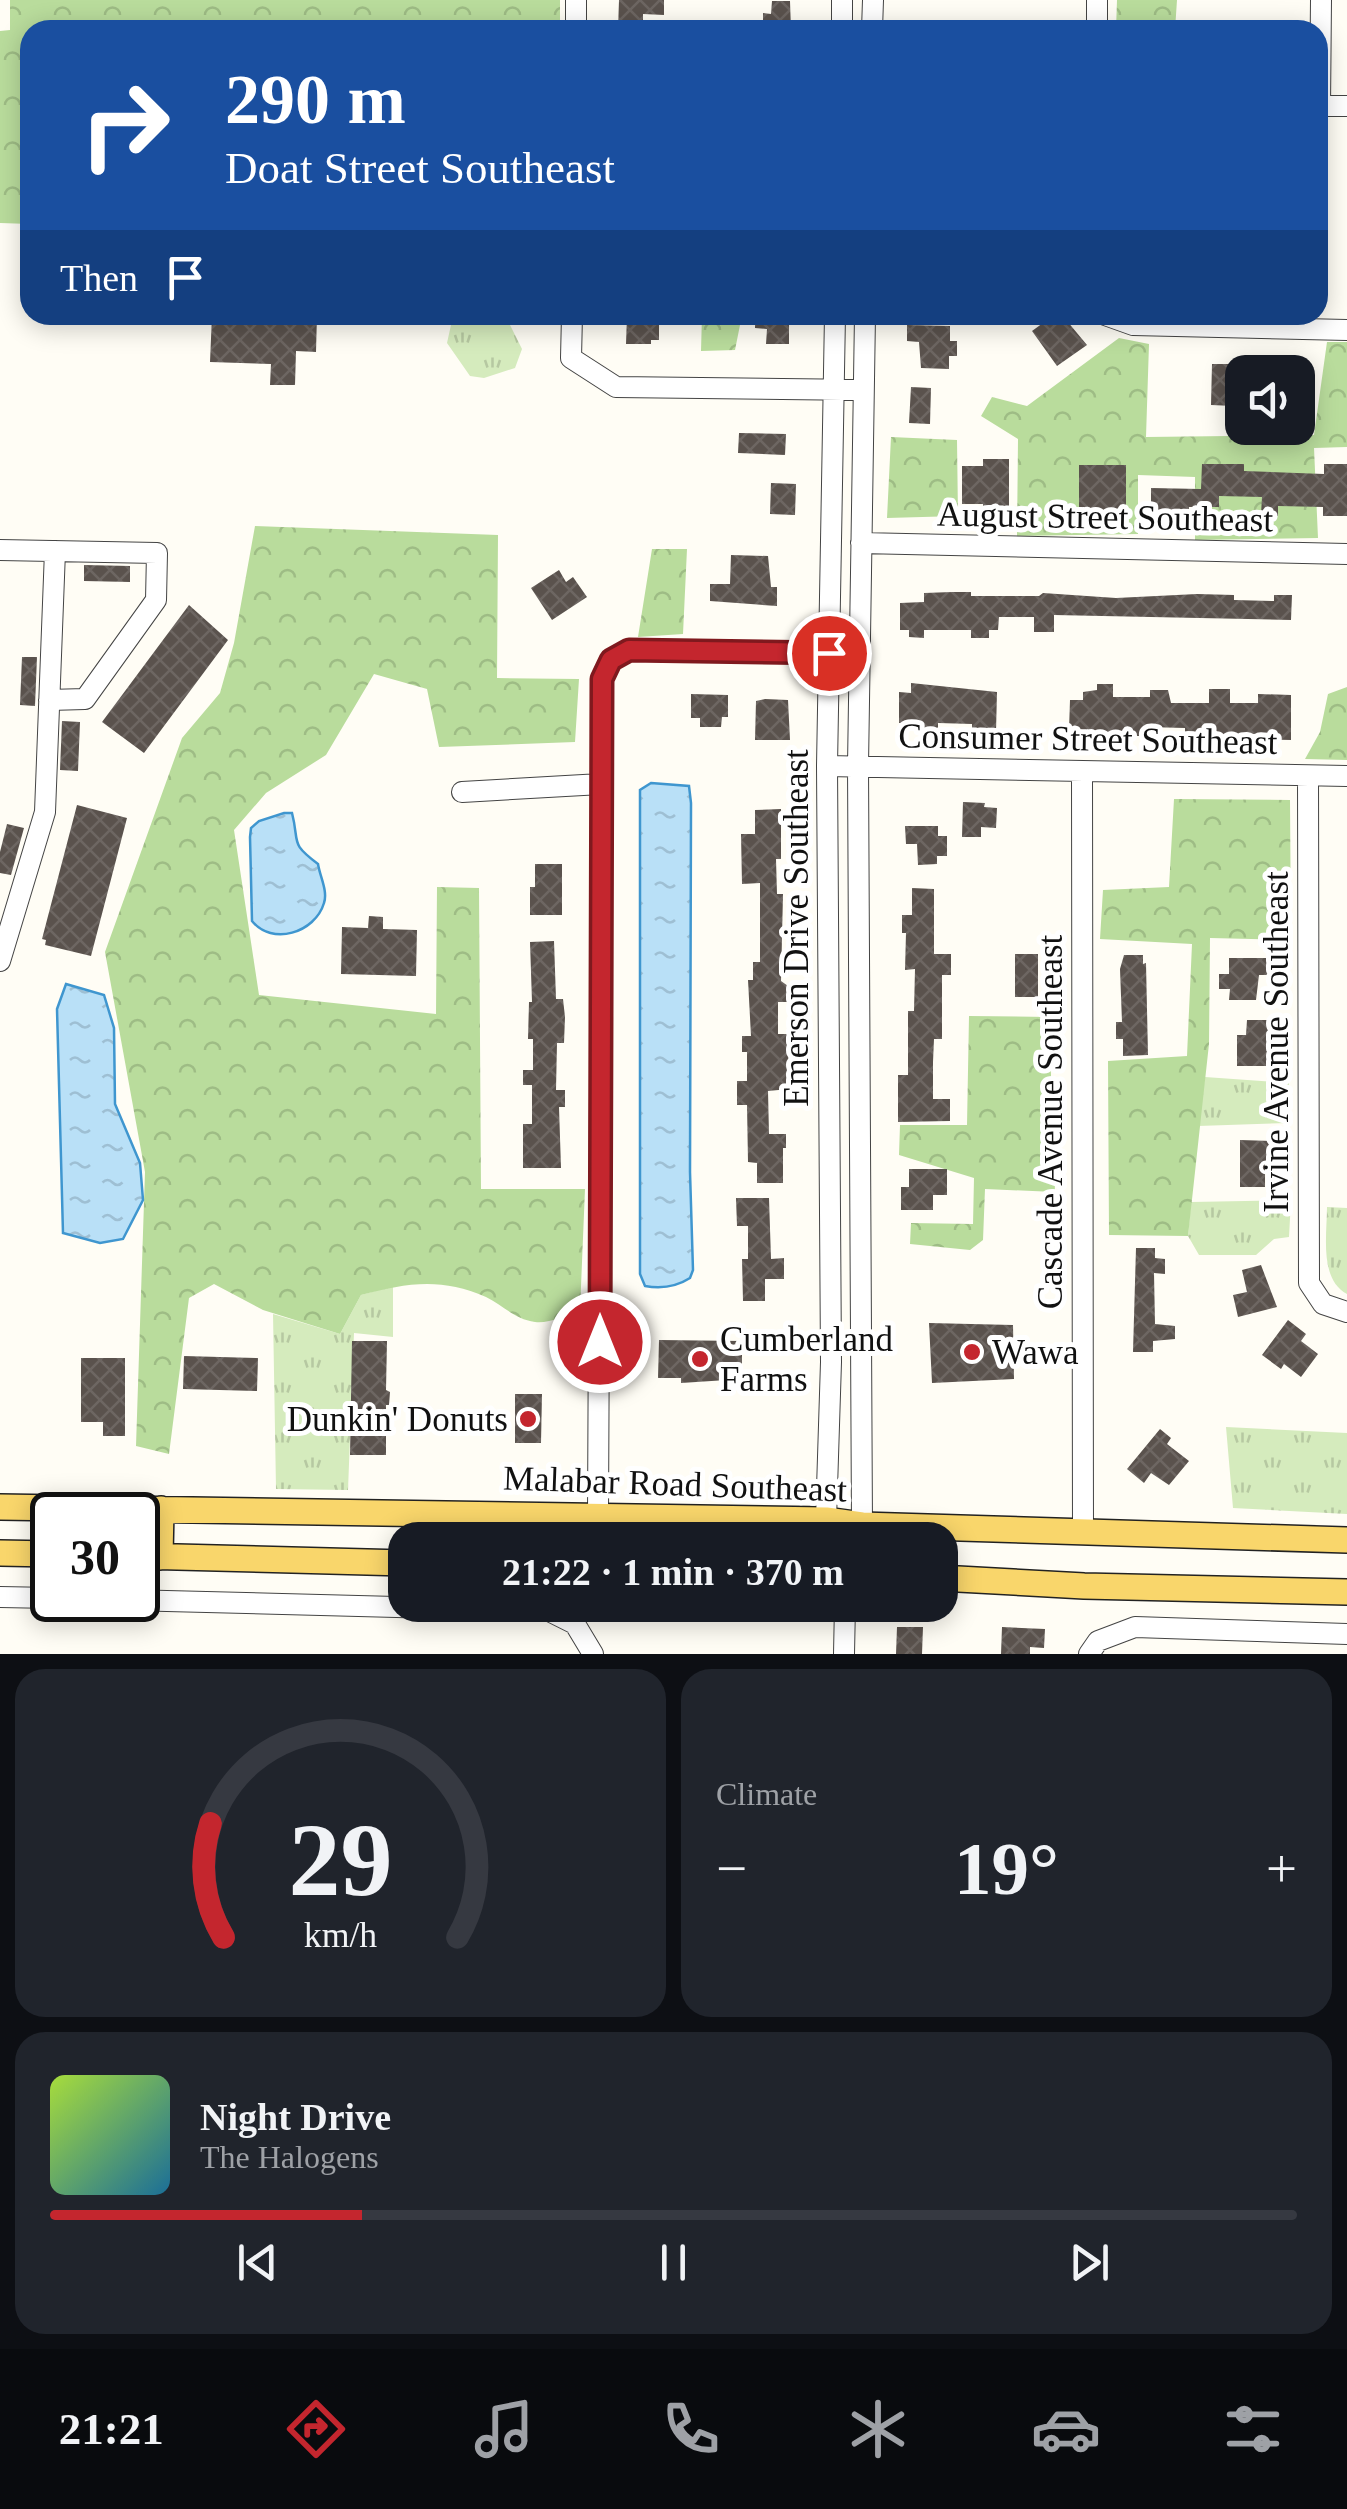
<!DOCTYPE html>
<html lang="en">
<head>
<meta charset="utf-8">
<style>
	body { margin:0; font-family:"Times New Roman",serif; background:#20242c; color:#f1f3f6; height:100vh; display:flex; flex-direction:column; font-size:38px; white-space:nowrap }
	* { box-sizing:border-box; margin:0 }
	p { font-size:32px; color:#9ea1a6 }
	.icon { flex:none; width:55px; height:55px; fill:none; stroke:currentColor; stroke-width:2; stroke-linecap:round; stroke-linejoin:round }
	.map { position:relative; height:1654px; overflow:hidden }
	.side { display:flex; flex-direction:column; gap:15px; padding:15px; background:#0d0f14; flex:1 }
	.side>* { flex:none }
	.hud { position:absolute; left:20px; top:20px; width:1308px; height:305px; border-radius:30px; box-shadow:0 5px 25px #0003; background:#1a4fa0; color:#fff; overflow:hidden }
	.tools { position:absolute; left:1225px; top:355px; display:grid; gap:20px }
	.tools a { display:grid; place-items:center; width:90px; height:90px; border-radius:20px; background:#171b24; box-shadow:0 5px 25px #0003; font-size:50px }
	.speed { position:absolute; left:30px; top:1492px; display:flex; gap:20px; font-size:50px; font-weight:700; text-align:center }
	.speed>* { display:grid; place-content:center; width:130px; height:130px; border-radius:50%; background:#171b24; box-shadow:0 5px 25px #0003; line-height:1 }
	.speed .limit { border:5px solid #111; border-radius:15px; background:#fff; color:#111 }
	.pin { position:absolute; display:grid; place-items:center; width:85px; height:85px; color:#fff; margin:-42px; border:5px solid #fff; border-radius:50%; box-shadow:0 2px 10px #0007 }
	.me { position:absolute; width:110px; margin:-55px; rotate:0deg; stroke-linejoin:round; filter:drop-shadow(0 0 8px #0008) }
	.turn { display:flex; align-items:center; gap:35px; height:210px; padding:0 40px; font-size:45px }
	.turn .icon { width:130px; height:130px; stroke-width:2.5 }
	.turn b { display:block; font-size:70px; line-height:85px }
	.then { display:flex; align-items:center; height:95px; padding:0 40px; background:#0003; gap:20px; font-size:38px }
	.big { font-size:75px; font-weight:700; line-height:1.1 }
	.side .widget { flex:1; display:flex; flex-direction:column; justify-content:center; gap:15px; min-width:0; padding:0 35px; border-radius:30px; background:#20242c }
	.side .dial { align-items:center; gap:0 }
	.dial svg { height:260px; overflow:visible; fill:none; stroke:#363941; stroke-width:7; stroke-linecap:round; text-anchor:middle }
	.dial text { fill:#f1f3f6; stroke:none }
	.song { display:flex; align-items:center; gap:30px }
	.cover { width:120px; height:120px; border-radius:15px; background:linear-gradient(135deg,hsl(80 70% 55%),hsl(200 70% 35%)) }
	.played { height:10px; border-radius:5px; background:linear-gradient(90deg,#c4262e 25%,#363941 25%) }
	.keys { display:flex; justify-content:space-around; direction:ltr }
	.heat { display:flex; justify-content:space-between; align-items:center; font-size:55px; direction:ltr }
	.side .tiles { flex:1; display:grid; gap:15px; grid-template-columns:1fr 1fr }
	.widget:last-child { grid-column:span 2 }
	.trip { position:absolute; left:388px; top:1522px; width:570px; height:100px; border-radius:30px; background:#171b24; box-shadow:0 5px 25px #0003; font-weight:700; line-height:100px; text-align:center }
	.tabs { display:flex; height:160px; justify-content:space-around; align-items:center; background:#090b0e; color:#9ea1a6 }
	.tabs .icon { width:70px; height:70px }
	.tabs .selected { color:#c4262e }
	.tabs b { font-size:45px; color:#f1f3f6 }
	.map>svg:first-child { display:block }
</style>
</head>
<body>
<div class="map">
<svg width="1347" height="1654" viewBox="0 0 1347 1654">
	<defs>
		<pattern id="grass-tufts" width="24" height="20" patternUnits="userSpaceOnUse" patternTransform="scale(2.5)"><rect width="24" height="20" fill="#d5ebbd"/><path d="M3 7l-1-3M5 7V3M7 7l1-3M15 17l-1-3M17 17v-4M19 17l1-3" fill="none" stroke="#b6c8a1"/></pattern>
		<pattern id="forest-crowns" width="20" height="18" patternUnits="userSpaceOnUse" patternTransform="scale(2.5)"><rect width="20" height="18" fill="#b9dc9c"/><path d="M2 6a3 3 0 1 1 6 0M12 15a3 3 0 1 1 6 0" fill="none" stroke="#9ebc85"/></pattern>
		<pattern id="water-ripples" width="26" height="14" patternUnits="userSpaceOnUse" patternTransform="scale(2.5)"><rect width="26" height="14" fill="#b9e0f7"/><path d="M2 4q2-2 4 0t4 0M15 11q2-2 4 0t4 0" fill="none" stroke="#9ebfd3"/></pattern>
		<pattern id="building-cross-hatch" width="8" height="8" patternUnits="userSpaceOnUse" patternTransform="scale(2.5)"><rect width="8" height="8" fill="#5a524d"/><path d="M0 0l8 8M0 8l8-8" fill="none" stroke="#6d6662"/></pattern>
	</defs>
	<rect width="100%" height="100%" fill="#fffdf5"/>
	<path fill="url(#grass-tufts)" d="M458,315H505L522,349L515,368L484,378L470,376L447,343L451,325Z
		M1205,1077L1289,1083L1288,1123L1198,1126Z
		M1291,1200L1289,1237L1274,1239L1256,1255H1199L1188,1236L1191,1202Z
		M1327,1207L1347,1208V1294C1319,1279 1327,1235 1327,1207Z
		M393,1286V1337L354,1333L348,1490L276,1489L273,1314L340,1334L361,1295Z
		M1226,1427L1347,1433V1514L1233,1508Z"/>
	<path fill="url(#forest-crowns)" d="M10,0H560V30H30V224L0,223V31L10,30Z
		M1117,0H1177L1175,30H1116Z
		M702,315H742L735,350L701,351Z
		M1119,338L1149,344L1146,437L1314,435L1327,342H1347V447L1314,448L1318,538L1195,540V477L1138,475V534L1017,536L1018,439L981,416L992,397L1027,406Z
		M891,437L957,440L958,516L887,518Z
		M255,526L498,535L497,678L579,679L575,742L439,747L427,689L374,674L326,755L266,793L234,830L259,995L436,1014L437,887L479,888L481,1189H585L580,1311C567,1315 548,1324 535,1322C514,1319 503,1305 486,1297C441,1277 406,1283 361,1295L340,1334L263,1310L214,1284L189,1298L169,1454L136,1446L145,1172L105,952L182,738L220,693L234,643Z
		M652,549H687L683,634L638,637Z
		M1347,687V760L1305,759L1320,732L1328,694Z
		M1174,799L1290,800L1291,940L1210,938L1209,1044L1188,1236L1109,1235L1108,1061L1187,1056L1192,944L1100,939L1103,890L1169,887Z
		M969,1016L1049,1017L1055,1192L985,1189L983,1240L970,1250L910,1244L911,1223L973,1224L974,1178L899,1155L900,1125H967Z"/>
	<path fill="url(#water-ripples)" stroke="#3f96cf" stroke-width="2.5" d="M651,783L689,786L691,803L690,1172L693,1270L690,1278C676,1287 662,1289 645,1286L640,1274V790Z
		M284,813H292C300,844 289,842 318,864C320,877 328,891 324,903C315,933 272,946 252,921L250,837L251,828L259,821Z
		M66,984L104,995L114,1028L115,1104L140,1163L143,1200L123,1239L100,1243L63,1233L57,1009Z"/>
	<path fill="url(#building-cross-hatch)" d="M619,0H664V15L643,14V30H618Z
		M772,1H790L791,30H768L763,23V13L771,14Z
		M212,315H317L316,352L296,351L295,385H270L271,364L210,362Z
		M627,315H659V340H651V344H626Z
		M755,315H789V344H766L767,329L755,328Z
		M1054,315H1062L1087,345L1057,366L1032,331Z
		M907,325L950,326V341H957V356H949V369L921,368L919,342L907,341Z
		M1212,364H1235V374L1242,375V402H1235L1234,406L1211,405Z
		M911,387L931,388L930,424L909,423Z
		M739,433L786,434L785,455L738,453Z
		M983,459H1009V511L983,512V504H962V466H983Z
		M1202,464H1244V471L1324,474V464H1347V516H1323V507L1278,506V516L1261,515L1262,497L1219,496V507H1189V513L1151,509V488L1201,489Z
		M1079,465H1126V512H1079Z
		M771,483L796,484L795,515L770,514Z
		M731,555L768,556L771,587H777V606L710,601V584H730Z
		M84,565L130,566V582L84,581Z
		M559,570L566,582L573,577L587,597L552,620L531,588Z
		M952,592H971V596H1039L1043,593L1116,598L1197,594L1234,595V600L1274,601V595H1292L1291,620L1054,615V632H1034V617H999L998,630H989V638H971V630H924V638L909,637V630H900V603L924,602V593Z
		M189,605L228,640L144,753L102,722Z
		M22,657H37L35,706L20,705Z
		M911,683L997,692L996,732H972V724L938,723V734L918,733V724L899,723V692L911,693Z
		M1097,684H1113V697H1150V690H1168L1171,703H1209V689H1230V703H1258V694L1291,695V740L1256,739V734H1230V739L1214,738V732H1185V728L1146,727V736H1095V731L1069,730L1070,700H1083V692L1097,690Z
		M691,694L728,695V717H722L721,727H700V718H691Z
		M765,699L788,700L790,740H755L756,701Z
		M62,721L80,722L78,771L60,770Z
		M963,802L985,803L984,807L997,808L996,828L981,827V837H962Z
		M77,805L127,818L91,956L45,945L46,940L42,939Z
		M781,809V859H776L777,894H783L781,981L788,986V1002H778V1034H788L789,1089L768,1091L769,1134H786V1148H783V1183H757V1163L748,1162L747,1105H737V1081H747V1052H742V1036H751L748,980H753V962H760V883L742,884L741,834H755V810Z
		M7,824L24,828L11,875L0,873V852Z
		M905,826H938V836H947V856H937V864L918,865L917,844H906Z
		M535,864H562V915H530V887H535Z
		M912,888L934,889V954H951V975H942V1039H934L933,1062V1099H950V1121L898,1122V1075H908V1011H914L915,969L905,970L906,933H902V915H912Z
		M369,916L383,917V929L417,930L416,976L341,974L342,927L368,928Z
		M554,941L556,999H563L565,1017L564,1043H557L556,1090H565V1107H559L561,1168H523V1124H532V1085H523V1070H533V1039H528L529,1002H532L530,942Z
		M1015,954H1038V997H1015Z
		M1124,955H1143V964L1146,963L1148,1055L1123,1056V1039H1116V1022H1122L1120,969Z
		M1229,958H1270V975H1259L1256,1000H1229L1230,989H1219V974H1229Z
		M1247,1020H1270V1066H1237V1035H1246Z
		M1240,1140L1274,1141V1162H1265V1187H1240Z
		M909,1169H947V1195H933V1210H901V1187H909Z
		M736,1198H769L771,1259L784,1258V1279H765V1301H743L742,1259H748V1226H737Z
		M1136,1248H1155V1258L1165,1259V1274L1154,1273L1155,1324L1175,1326V1339L1153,1341V1352H1133Z
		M1261,1265L1277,1307L1238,1317L1233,1295L1247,1292L1242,1270Z
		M1288,1320L1306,1334L1301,1341L1318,1354L1301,1377L1284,1364L1281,1369L1262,1355Z
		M929,1323L1013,1325L1014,1379L932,1383Z
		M659,1340L742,1341V1379L681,1383V1378H658Z
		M352,1341H387L386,1390L390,1392L389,1405H386V1455H350Z
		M184,1356L258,1358L257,1391L183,1389Z
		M81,1358H125V1436H103V1422H81Z
		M515,1394H542L541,1443H515Z
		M1160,1429L1171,1438L1167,1444L1189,1461L1169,1485L1151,1473L1144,1483L1127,1469Z
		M897,1627H923L922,1654H896Z
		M1002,1627L1045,1629L1044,1648L1030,1647V1654H1001Z"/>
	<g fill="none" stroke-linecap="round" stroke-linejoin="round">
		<g stroke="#444" stroke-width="22">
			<path id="minor" d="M576,30V0
				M842,30V0
				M872,30L873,0
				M1097,30V0
				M1318,106H1347
				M1320,106L1321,0
				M572,315L571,358L616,387L863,390
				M1105,315L1133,325L1347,330
				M861,543L1347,554
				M0,550L157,553L156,600L85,699L49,700
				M827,766L1347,776
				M1082,773L1083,1531
				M1308,776L1309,1283L1323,1304L1347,1312
				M462,792L601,784
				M0,961L45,812L55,551
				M598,1515L602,679L611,660L629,650L829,653
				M833,1540L826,1520L831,1362L827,766L835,315
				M857,1540L862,1525L858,766L865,315
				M0,1597L52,1598
				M127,1600L549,1611L575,1624L593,1654
				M844,1654L845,1605
				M1089,1654L1098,1641L1135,1627L1347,1634"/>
		</g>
		<g stroke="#222" stroke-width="28">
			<path id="major" d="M0,1507L826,1520L862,1525L1347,1540
				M0,1553L52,1554
				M138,1556L405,1563
				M160,1557L161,1509
				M940,1578L1084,1586L1347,1592"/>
		</g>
		<use href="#minor" stroke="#fff" stroke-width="20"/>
		<use href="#major" stroke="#f9d66b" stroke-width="25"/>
	</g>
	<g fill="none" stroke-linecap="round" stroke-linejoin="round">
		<g stroke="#7f191e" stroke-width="25">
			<path id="route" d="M600,1342L602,679L611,660L629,650L829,653"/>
		</g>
		<use href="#route" stroke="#c4262e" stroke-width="18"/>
	</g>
	<g fill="#c4262e" stroke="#fff" stroke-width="4">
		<circle cx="972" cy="1352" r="10"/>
		<circle cx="700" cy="1359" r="10"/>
		<circle cx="528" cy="1419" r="10"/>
	</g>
	<g text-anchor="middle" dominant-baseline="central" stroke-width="10" stroke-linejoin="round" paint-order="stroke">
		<g font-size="35" fill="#111" stroke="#fff">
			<text transform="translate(1105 517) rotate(1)">August Street Southeast</text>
			<text transform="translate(1088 739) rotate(1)">Consumer Street Southeast</text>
			<text transform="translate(796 928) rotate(-90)">Emerson Drive Southeast</text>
			<text transform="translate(1276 1042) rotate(-90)">Irvine Avenue Southeast</text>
			<text transform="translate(1050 1122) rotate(-90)">Cascade Avenue Southeast</text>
			<text transform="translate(675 1484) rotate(2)">Malabar Road Southeast</text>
		</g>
		<g font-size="35" fill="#111" stroke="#fff" text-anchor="start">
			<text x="720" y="1339">Cumberland<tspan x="720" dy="40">Farms</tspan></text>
			<text x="992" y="1352">Wawa</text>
			<text x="508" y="1419" text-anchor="end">Dunkin' Donuts</text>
		</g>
	</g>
</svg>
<div class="tools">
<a><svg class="icon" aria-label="sound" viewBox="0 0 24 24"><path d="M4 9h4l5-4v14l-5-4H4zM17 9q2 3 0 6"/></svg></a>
</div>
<div class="speed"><div class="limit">30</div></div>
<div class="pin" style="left:829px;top:653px;background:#d93025"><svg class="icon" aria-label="arrive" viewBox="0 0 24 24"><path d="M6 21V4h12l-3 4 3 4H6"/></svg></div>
<svg class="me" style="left:600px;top:1342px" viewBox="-20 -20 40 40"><circle r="17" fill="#c4262e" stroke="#fff" stroke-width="3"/><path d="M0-11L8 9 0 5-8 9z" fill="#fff"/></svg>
<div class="trip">21:22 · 1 min · 370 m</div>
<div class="hud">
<div class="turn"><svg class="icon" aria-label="right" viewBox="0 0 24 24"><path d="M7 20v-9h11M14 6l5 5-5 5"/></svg><div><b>290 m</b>Doat Street Southeast</div></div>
<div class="then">Then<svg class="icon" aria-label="arrive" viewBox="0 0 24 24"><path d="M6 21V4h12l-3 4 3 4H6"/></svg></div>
</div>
</div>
<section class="side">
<div class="tiles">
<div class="widget dial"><svg viewBox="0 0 100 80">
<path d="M14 69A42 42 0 1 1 86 69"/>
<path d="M14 69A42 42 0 0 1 10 34" stroke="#c4262e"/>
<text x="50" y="56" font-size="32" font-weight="700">29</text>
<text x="50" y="72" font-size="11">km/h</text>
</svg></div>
<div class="widget"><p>Climate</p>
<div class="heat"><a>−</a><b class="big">19°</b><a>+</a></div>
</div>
<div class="widget">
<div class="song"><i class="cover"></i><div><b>Night Drive</b><p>The Halogens</p></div></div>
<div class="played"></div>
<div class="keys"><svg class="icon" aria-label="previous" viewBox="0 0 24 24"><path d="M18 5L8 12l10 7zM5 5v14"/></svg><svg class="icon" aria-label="pause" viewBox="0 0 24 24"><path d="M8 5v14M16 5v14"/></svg><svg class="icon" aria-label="next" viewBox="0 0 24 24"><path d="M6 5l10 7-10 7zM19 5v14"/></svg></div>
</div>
</div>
</section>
<nav class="tabs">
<b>21:21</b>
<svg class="icon selected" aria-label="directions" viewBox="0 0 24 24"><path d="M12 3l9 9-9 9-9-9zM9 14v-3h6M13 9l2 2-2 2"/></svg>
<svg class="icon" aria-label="music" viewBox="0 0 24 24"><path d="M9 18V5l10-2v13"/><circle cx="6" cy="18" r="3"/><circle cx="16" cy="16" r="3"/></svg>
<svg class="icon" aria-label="phone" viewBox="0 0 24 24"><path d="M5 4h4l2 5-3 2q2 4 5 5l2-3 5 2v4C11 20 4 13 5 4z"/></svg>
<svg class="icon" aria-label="climate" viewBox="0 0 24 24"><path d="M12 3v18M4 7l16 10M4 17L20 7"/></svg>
<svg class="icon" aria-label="car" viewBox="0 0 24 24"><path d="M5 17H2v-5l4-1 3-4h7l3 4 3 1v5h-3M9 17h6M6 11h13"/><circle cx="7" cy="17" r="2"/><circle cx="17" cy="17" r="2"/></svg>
<svg class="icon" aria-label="filters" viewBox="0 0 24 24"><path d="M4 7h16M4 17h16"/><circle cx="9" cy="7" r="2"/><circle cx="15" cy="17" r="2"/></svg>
</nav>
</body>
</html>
